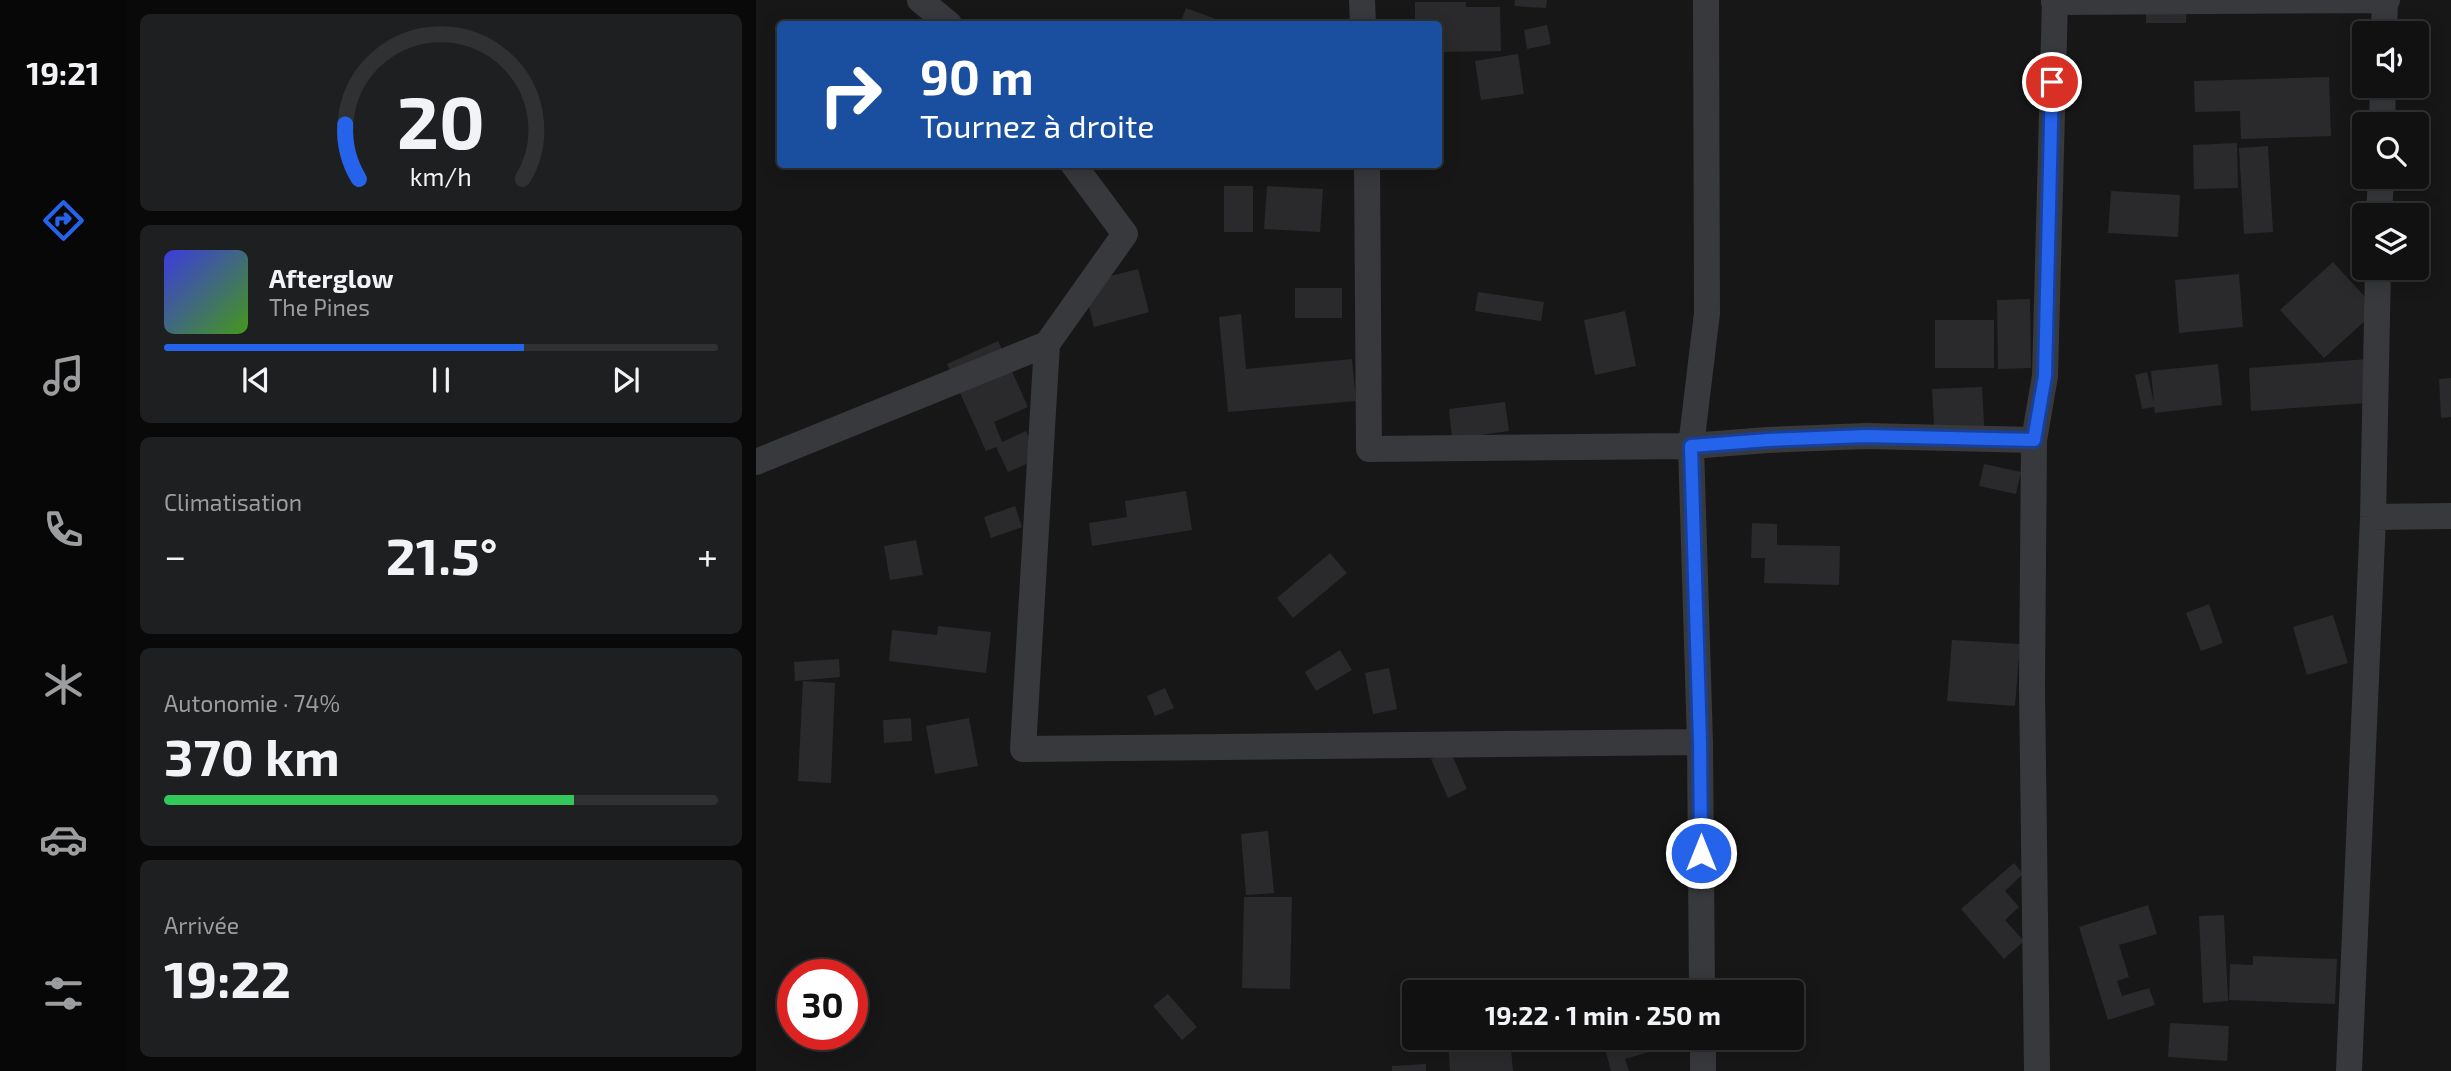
<!DOCTYPE html>
<html lang="fr">
<head>
<meta charset="utf-8">
<style>
	body { margin:0; font-family:"Exo 2",sans-serif; background:#1e1f20; color:#f1f3f6; height:100vh; display:flex; flex-direction:column; font-size:26px; white-space:nowrap }
	* { box-sizing:border-box; margin:0 }
	p { font-size:23px; color:#9c9d9f }
	.icon { flex:none; width:38px; height:38px; fill:none; stroke:currentColor; stroke-width:2; stroke-linecap:round; stroke-linejoin:round }
	.map { position:relative; flex:1; overflow:hidden }
	.panel { display:flex; flex-direction:column; gap:14px; padding:14px; background:#09090a; width:630px }
	.panel>* { flex:none }
	.hud { position:absolute; left:21px; top:21px; width:665px; height:147px; border-radius:7px; box-shadow:0 4px 18px #0003,0 0 0 2px #303132; background:#1a4fa0; color:#fff; overflow:hidden }
	.buttons { position:absolute; left:1596px; top:21px; display:grid; gap:14px }
	.buttons a { display:grid; place-items:center; width:77px; height:77px; border-radius:7px; background:#111112; box-shadow:0 4px 18px #0003,0 0 0 2px #303132; font-size:35px }
	.speed { position:absolute; left:21px; top:959px; display:flex; gap:14px; font-size:35px; font-weight:700; text-align:center }
	.speed>* { display:grid; place-content:center; width:91px; height:91px; border-radius:50%; background:#111112; box-shadow:0 4px 18px #0003,0 0 0 2px #303132; line-height:1 }
	.speed .limit { border:10px solid #d22; background:#fff; color:#111 }
	.pin { position:absolute; display:grid; place-items:center; width:60px; height:60px; color:#fff; margin:-30px; border:4px solid #fff; border-radius:50%; box-shadow:0 2px 7px #0007 }
	.me { position:absolute; width:77px; margin:-38px; rotate:0deg; stroke-linejoin:round; filter:drop-shadow(0 0 5px #0008) }
	.turn { display:flex; align-items:center; gap:24px; height:147px; padding:0 28px; font-size:32px }
	.turn .icon { width:91px; height:91px; stroke-width:2.5 }
	.turn b { display:block; font-size:49px; line-height:60px }
	.big { font-size:52px; font-weight:700; line-height:1.1 }
	.panel .widget { flex:1; display:flex; flex-direction:column; justify-content:center; gap:10px; min-width:0; padding:0 24px; border-radius:10px; background:#1e1f20 }
	.panel .dial { align-items:center; gap:0 }
	.dial svg { height:182px; overflow:visible; fill:none; stroke:#303132; stroke-width:7; stroke-linecap:round; text-anchor:middle }
	.dial text { fill:#f1f3f6; stroke:none }
	.song { display:flex; align-items:center; gap:21px }
	.cover { width:84px; height:84px; border-radius:10px; background:linear-gradient(135deg,hsl(240 70% 55%),hsl(100 70% 35%)) }
	.played { height:7px; border-radius:4px; background:linear-gradient(90deg,#2563eb 65%,#303132 65%) }
	.keys { display:flex; justify-content:space-around; direction:ltr }
	.heat { display:flex; justify-content:space-between; align-items:center; font-size:38px; direction:ltr }
	.charge { height:10px; border-radius:5px; background:linear-gradient(90deg,#34c759 74%,#303132 0) }
	.trip { position:absolute; left:646px; top:980px; width:402px; height:70px; border-radius:7px; background:#111112; box-shadow:0 4px 18px #0003,0 0 0 2px #303132; font-weight:700; line-height:70px; text-align:center }
	main { display:flex; flex:1; min-height:0 }
	.dock { display:flex; flex-direction:column; width:126px; justify-content:space-around; align-items:center; background:#070707; color:#9c9d9f }
	.dock .icon { width:49px; height:49px }
	.dock .selected { color:#2563eb }
	.dock b { font-size:32px; color:#f1f3f6 }
	.map>svg:first-child { display:block }
</style>
</head>
<body>
<main>
<nav class="dock">
<b>19:21</b>
<svg class="icon selected" aria-label="directions" viewBox="0 0 24 24"><path d="M12 3l9 9-9 9-9-9zM9 14v-3h6M13 9l2 2-2 2"/></svg>
<svg class="icon" aria-label="music" viewBox="0 0 24 24"><path d="M9 18V5l10-2v13"/><circle cx="6" cy="18" r="3"/><circle cx="16" cy="16" r="3"/></svg>
<svg class="icon" aria-label="phone" viewBox="0 0 24 24"><path d="M5 4h4l2 5-3 2q2 4 5 5l2-3 5 2v4C11 20 4 13 5 4z"/></svg>
<svg class="icon" aria-label="climate" viewBox="0 0 24 24"><path d="M12 3v18M4 7l16 10M4 17L20 7"/></svg>
<svg class="icon" aria-label="car" viewBox="0 0 24 24"><path d="M5 17H2v-5l4-1 3-4h7l3 4 3 1v5h-3M9 17h6M6 11h13"/><circle cx="7" cy="17" r="2"/><circle cx="17" cy="17" r="2"/></svg>
<svg class="icon" aria-label="filters" viewBox="0 0 24 24"><path d="M4 7h16M4 17h16"/><circle cx="9" cy="7" r="2"/><circle cx="15" cy="17" r="2"/></svg>
</nav>
<section class="panel">
<div class="widget dial"><svg viewBox="0 0 100 80">
<path d="M14 69A42 42 0 1 1 86 69"/>
<path d="M14 69A42 42 0 0 1 8 45" stroke="#2563eb"/>
<text x="50" y="56" font-size="32" font-weight="700">20</text>
<text x="50" y="72" font-size="11">km/h</text>
</svg></div>
<div class="widget">
<div class="song"><i class="cover"></i><div><b>Afterglow</b><p>The Pines</p></div></div>
<div class="played"></div>
<div class="keys"><svg class="icon" aria-label="previous" viewBox="0 0 24 24"><path d="M18 5L8 12l10 7zM5 5v14"/></svg><svg class="icon" aria-label="pause" viewBox="0 0 24 24"><path d="M8 5v14M16 5v14"/></svg><svg class="icon" aria-label="next" viewBox="0 0 24 24"><path d="M6 5l10 7-10 7zM19 5v14"/></svg></div>
</div>
<div class="widget"><p>Climatisation</p>
<div class="heat"><a>−</a><b class="big">21.5°</b><a>+</a></div>
</div>
<div class="widget"><p>Autonomie · 74%</p><b class="big">370 km</b><div class="charge"></div></div>
<div class="widget"><p>Arrivée</p><b class="big">19:22</b></div>
</section>
<div class="map">
<svg width="1695" height="1071" viewBox="0 0 1695 1071">
	<rect width="100%" height="100%" fill="#171718"/>
	<path fill="#2a2a2c" d="M759,0H791L790,8L758,6Z
		M1390,0H1431L1430,23H1390Z
		M659,2H710V7H744L745,51L682,52V24H659Z
		M430,8L465,21L464,24H424Z
		M791,25L795,44L771,49L768,30Z
		M762,54L768,94L725,100L719,61Z
		M1573,77L1575,136L1485,139L1484,111L1439,112L1438,81Z
		M1481,143L1482,188L1438,189L1437,145Z
		M1512,146L1517,232L1488,234L1483,148Z
		M468,186H497V232H468Z
		M511,186L567,189L564,232L508,229Z
		M1355,191L1424,195L1422,237L1352,233Z
		M1577,262L1621,310L1568,358L1524,310Z
		M382,269L393,312L338,327L327,283Z
		M1483,274L1487,327L1423,333L1419,280Z
		M539,288H586V318H539Z
		M722,292L788,302L785,321L719,311Z
		M1274,299L1275,368L1242,369L1241,300Z
		M869,311L880,366L839,375L828,320Z
		M485,314L490,369L596,359L600,401L472,412L463,317Z
		M1179,320H1238V368H1179Z
		M242,341L272,407L238,422L246,442L270,431L282,459L252,472L240,447L230,451L191,364Z
		M1625,358L1627,402L1495,411L1493,368Z
		M1462,364L1466,405L1399,413L1398,407L1386,409L1379,375L1391,372L1398,403L1395,371Z
		M1695,378V417L1685,418L1683,379Z
		M1226,387L1229,442L1179,444L1176,389Z
		M749,402L753,431L696,439L693,409Z
		M1228,464L1265,472L1260,494L1223,486Z
		M430,491L436,530L336,546L333,523L371,517L369,501Z
		M259,506L266,527L235,538L228,517Z
		M996,523L1021,524V545L1084,546L1083,585L1008,583L1009,558H995Z
		M160,540L167,575L134,580L128,546Z
		M574,553L591,573L537,618L521,598Z
		M1453,604L1467,643L1445,651L1430,613Z
		M1577,615L1592,663L1551,675L1537,627Z
		M182,626L235,632L230,673L133,661L136,630L181,635Z
		M1196,640L1264,644L1259,706L1191,701Z
		M584,650L596,670L560,691L549,672Z
		M83,659L84,677L39,681L38,662Z
		M633,668L641,709L617,714L609,673Z
		M47,681L79,683L75,783L42,781Z
		M409,688L418,708L399,716L391,696Z
		M155,718L156,741L128,743L127,720Z
		M213,718L222,766L179,774L170,726Z
		M694,751L711,789L692,798L675,759Z
		M512,831L518,893L490,895L485,834Z
		M1258,863L1267,874L1249,891L1263,907L1249,920L1268,941L1248,959L1205,909Z
		M488,897H536L534,989L486,988Z
		M1392,905L1401,934L1363,945L1373,977L1361,981L1366,996L1393,988L1399,1005L1352,1020L1323,927Z
		M1468,915L1472,1001L1447,1003L1443,916Z
		M1497,956L1581,959L1579,1004L1473,1000L1474,964L1497,965Z
		M412,994L441,1027L426,1040L397,1006Z
		M1414,1023L1473,1026L1471,1061L1412,1057Z
		M692,1038H754L757,1071H694Z
		M846,1038H900L903,1049L869,1059L873,1071H855Z
		M994,1038H1022V1042L994,1044Z
		M670,1064V1071H636V1066Z"/>
	<g fill="none" stroke-linecap="round" stroke-linejoin="round">
		<path stroke="#38393d" stroke-width="26" d="M164,0L193,24
			M606,0L607,24
			M1298,2L1631,0
			M1628,33L1629,0
			M1626,124L1627,86
			M317,164L369,234L291,344L267,749L944,742L935,446L951,313L950,0
			M611,164L613,449L935,446L1012,440L1110,436L1278,440
			M1623,215L1625,177
			M0,462L291,344
			M1617,517L1695,516
			M944,742L946,992
			M947,1038V1071
			M1281,1071L1276,686L1278,440L1289,376L1299,0
			M1593,1071L1617,517L1622,268"/>
	</g>
	<g fill="none" stroke-linecap="round" stroke-linejoin="round">
		<g stroke="#184099" stroke-width="18">
			<path id="route" d="M945,853L944,742L935,446L1012,440L1110,436L1278,440L1289,376L1296,82"/>
		</g>
		<use href="#route" stroke="#2563eb" stroke-width="12"/>
	</g>
</svg>
<div class="buttons">
<a><svg class="icon" aria-label="sound" viewBox="0 0 24 24"><path d="M4 9h4l5-4v14l-5-4H4zM17 9q2 3 0 6"/></svg></a>
<a><svg class="icon" aria-label="search" viewBox="0 0 24 24"><circle cx="10" cy="10" r="6"/><path d="M15 15l6 6"/></svg></a>
<a><svg class="icon" aria-label="layers" viewBox="0 0 24 24"><path d="M12 4l9 5-9 5-9-5zM3 14l9 5 9-5"/></svg></a>
</div>
<div class="speed"><div class="limit">30</div></div>
<div class="pin" style="left:1296px;top:82px;background:#d93025"><svg class="icon" aria-label="arrive" viewBox="0 0 24 24"><path d="M6 21V4h12l-3 4 3 4H6"/></svg></div>
<svg class="me" style="left:945px;top:853px" viewBox="-20 -20 40 40"><circle r="17" fill="#2563eb" stroke="#fff" stroke-width="3"/><path d="M0-11L8 9 0 5-8 9z" fill="#fff"/></svg>
<div class="trip">19:22 · 1 min · 250 m</div>
<div class="hud">
<div class="turn"><svg class="icon" aria-label="right" viewBox="0 0 24 24"><path d="M7 20v-9h11M14 6l5 5-5 5"/></svg><div><b>90 m</b>Tournez à droite</div></div>
</div>
</div>
</main>
</body>
</html>
